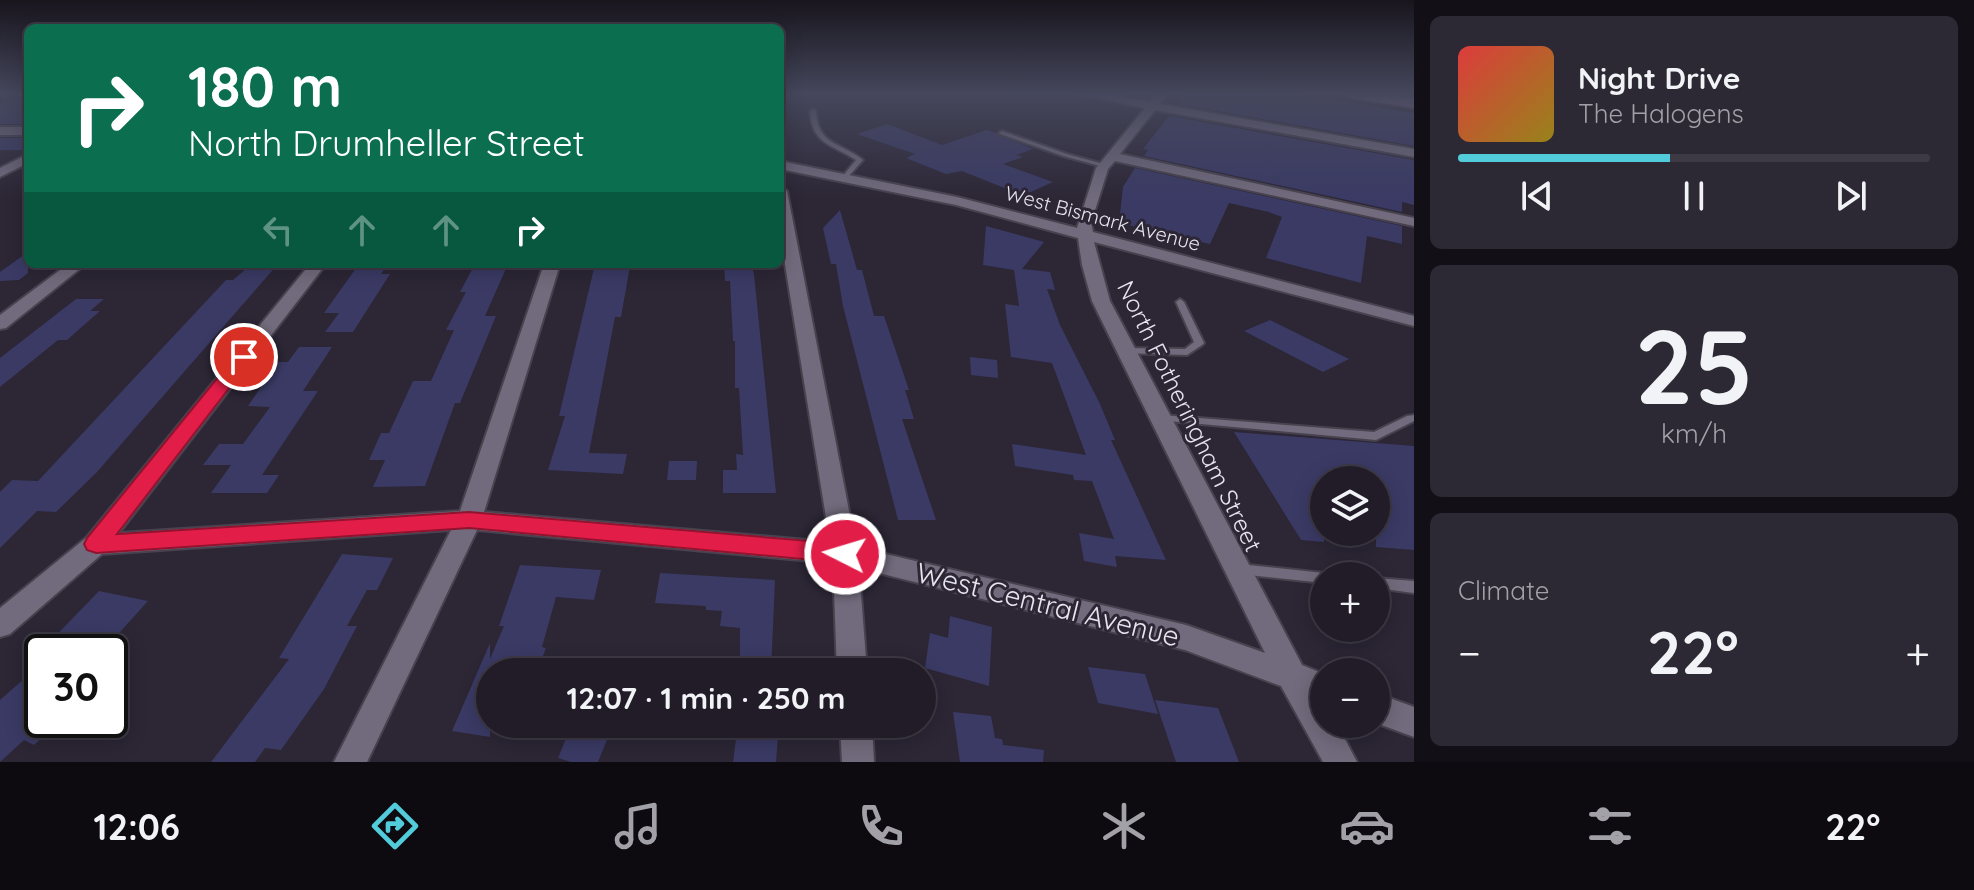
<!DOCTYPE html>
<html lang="en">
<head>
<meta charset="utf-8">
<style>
	body { margin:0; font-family:Quicksand,sans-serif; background:#2d2934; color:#f1f3f6; height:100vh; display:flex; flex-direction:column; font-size:30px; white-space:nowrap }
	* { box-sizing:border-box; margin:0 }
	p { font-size:26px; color:#a2a1a8 }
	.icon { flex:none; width:44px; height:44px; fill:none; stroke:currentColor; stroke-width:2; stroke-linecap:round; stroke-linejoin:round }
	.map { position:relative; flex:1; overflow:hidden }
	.side { display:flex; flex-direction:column; gap:16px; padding:16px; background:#120f16; width:560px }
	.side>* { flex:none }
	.guide { position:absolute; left:24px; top:24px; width:760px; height:244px; border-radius:12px; box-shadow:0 4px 20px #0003,0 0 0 2px #3e3a45; background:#0b6e4f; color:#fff; overflow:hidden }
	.controls { position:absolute; left:1310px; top:466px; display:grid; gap:16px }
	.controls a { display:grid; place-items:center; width:80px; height:80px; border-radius:50%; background:#211c28; box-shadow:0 4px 20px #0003,0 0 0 2px #3e3a45; font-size:40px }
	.speed { position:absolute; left:24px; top:634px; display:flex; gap:16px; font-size:40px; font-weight:700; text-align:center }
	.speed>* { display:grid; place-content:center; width:104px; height:104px; border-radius:50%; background:#211c28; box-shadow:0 4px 20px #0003,0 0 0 2px #3e3a45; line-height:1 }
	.speed .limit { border:4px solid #111; border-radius:12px; background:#fff; color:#111 }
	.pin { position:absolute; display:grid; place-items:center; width:68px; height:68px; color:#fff; margin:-34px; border:4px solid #fff; border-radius:50%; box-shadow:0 2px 8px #0007 }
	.me { position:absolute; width:88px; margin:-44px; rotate:275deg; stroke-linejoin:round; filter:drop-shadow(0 0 6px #0008) }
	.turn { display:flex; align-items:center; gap:28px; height:168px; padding:0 32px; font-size:36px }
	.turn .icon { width:104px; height:104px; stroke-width:2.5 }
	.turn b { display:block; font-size:56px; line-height:68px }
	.lanes { display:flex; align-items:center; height:76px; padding:0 32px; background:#0003; justify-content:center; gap:40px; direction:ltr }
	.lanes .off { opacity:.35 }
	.big { font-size:60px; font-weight:700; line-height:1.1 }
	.side .widget { flex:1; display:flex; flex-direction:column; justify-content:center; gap:12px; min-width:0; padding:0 28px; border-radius:12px; background:#2d2934 }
	.side .dial { align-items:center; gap:0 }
	.dial b { font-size:104px; line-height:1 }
	.song { display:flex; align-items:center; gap:24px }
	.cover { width:96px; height:96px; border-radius:12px; background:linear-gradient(135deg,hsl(0 70% 55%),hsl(50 70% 35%)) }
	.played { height:8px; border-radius:4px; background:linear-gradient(90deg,#52cbda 45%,#3e3a45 45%) }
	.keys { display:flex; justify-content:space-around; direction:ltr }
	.heat { display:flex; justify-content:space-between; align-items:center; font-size:44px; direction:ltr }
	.trip { position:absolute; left:476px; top:658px; width:460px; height:80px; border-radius:40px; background:#211c28; box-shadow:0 4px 20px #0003,0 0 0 2px #3e3a45; font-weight:700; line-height:80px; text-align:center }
	.tabs { display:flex; height:128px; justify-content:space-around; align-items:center; background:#0d0b10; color:#a2a1a8 }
	.tabs .icon { width:56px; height:56px }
	.tabs .selected { color:#52cbda }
	.tabs b { font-size:36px; color:#f1f3f6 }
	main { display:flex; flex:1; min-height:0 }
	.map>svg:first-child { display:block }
</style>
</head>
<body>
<main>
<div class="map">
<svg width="1414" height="762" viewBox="0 0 1414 762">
	<rect width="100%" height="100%" fill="#2c2635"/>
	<path fill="#3a3a65" d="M23,93H28V124H0V104Z
		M1186,93H1292L1414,113V146L1178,104Z
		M1169,116L1414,160V205L1402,202V212L1144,156L1148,150L1143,149Z
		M887,124L942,145L987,130L996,133L1033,149L1016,155L1023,157L1003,164L1053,182L1026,194L1012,191L962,171L946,174L906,158L915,154L857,134Z
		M0,138H28V150H0Z
		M1135,168L1402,226V244L1367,236L1361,283L1266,258L1282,217L1269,212L1229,203L1210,244L1119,223L1123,187Z
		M840,210L857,270H862L874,316H884L909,390H905L914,419H902L936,520H898L843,306L836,264H831L823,228Z
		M986,226L1044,242L1022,269L1050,272L1055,290L1047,289L1060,325L1100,404L1115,440H1111L1166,560L1115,556L1117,567L1084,561L1079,533L1114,539L1092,481L1074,480L1073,475L1015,466L1012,444L1086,455L1052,363L1011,357L1005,304L1019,306L1014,270L983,265Z
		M28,252V273L19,280L0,281V272Z
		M252,264H278L97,472L56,512L37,511L0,548V492L12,480L38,481L226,280H233Z
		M359,264H388L381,274H390L353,332H325L339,313H324Z
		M475,264H508L485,316H496L460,403H455L425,486L373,487L385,460H369L381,433H389L413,381H431L454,330H446L466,292H460Z
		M595,264L630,266L621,317H615L589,453L627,454L623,474L548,470L565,416H559Z
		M724,264H751L754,274L776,493H723V470H737L736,454L743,455L739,388H735V341H733L730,281H725Z
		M76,299H104L90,311H100L67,340H58L0,387V358Z
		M1270,320L1349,359L1323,372L1244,331Z
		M299,347H332L303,391H318L262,475H279L267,493H211L231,465H203L219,444H243L270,407L248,406L278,362H288Z
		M970,357L997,360L998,378L971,375Z
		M1234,432L1414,446V550L1376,547V480H1324V542L1301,540Z
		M669,461H697L696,480H667Z
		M342,554L393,558L377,590H367L347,626H357L324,689L281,750L265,748L255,762H211L289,659L279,658Z
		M520,565L601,570L594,600L556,597L542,647L546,648L537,672H490V737L452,731L490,643V659L504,626H499Z
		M660,573L775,580L771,672H740V628L720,626L722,611L706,610V606L655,603Z
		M99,591L148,601L102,652H40Z
		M950,616L992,627L989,686L925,668L930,633L948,638Z
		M42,663V720H62L34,745L24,740L0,762V700Z
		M1088,667L1145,674L1158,714L1098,703Z
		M1155,700L1218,708L1239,762H1176Z
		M953,712L991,716L995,738L1002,739L1003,745L1044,750L1043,762H960Z
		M572,724L609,735L598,762H571L558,758Z
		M738,724H779L776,762H733Z"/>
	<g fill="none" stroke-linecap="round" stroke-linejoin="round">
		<g stroke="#47424e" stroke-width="4">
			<path id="service" d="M813,109L816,111C818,146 841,142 863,160L847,178L842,177L856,160C832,144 812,145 810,111Z
				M1002,131L1067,154L1107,165L1104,167L1063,156L1000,134L999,133Z
				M1180,299L1184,302L1204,343L1202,345L1187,355L1122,353L1120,351L1122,349L1125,348L1185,349L1194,342L1176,302Z
				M1161,415L1374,432L1407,416L1414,415V421L1376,440L1157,420L1156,418Z
				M1239,564L1324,573L1330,576H1324V583L1239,574L1234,573L1232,569L1234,565Z
				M1376,578L1414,581V593L1376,588Z"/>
		</g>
		<g stroke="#47424e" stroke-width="4">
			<path id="minor" d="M1077,93H1099L1150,102L1158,93H1168L1160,104L1414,149V157L1155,110L1120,154L1414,218V226L1115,161L1108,169L1091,223L1093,232L1414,316V326L1094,242L1110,301L1302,665L1324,674V724H1337L1357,762H1323L1281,686L1185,650L859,568L867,672H837L833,563L477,530L367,762H334L451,530L102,554L10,634L0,637V608L87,537L310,264H326L119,533L460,511L544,264H560L484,512L830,542L780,233V187L787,191L856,547L1186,625L1265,653L1092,301L1082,265L1078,238L956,205L780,169V161L957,197L1077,228L1096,168L1145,108Z
				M0,127H28V135H0Z
				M28,154V163L0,177V168Z
				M68,264H86L6,328L0,329V315Z
				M1376,693L1414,707V737L1376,723Z
				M840,724H872L874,762H842Z"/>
		</g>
		<g stroke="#47424e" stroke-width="4">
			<path id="primary" d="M1344,93H1383L1414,98V108L1352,98Z"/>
		</g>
		<use href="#service" fill="#726b7d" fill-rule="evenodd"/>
		<use href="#minor" fill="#726b7d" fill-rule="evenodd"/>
		<use href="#primary" fill="#946f9f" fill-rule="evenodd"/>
	</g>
	<linearGradient id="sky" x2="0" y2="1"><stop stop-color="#18151d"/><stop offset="0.47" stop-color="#45475c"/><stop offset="1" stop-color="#45475c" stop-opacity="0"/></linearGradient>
	<rect width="1414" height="200" fill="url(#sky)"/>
	<path fill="#e11d48" stroke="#92132f" stroke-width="2" d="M244,352L252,357L250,361L117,534L469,512L845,544L853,547L857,554L853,560L845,563L469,528L96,553L87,550L84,544L87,538L237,354Z"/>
	<g text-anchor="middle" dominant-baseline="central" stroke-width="6" stroke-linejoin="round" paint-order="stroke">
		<g font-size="20" fill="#e7e4ee" stroke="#2c2635">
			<text transform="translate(1103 218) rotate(15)">West Bismark Avenue</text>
		</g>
		<g font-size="24" fill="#e7e4ee" stroke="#2c2635">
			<text transform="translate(1190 416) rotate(64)">North Fotheringham Street</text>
		</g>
		<g font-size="28" fill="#e7e4ee" stroke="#2c2635">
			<text transform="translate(1048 604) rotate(14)">West Central Avenue</text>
		</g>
	</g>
</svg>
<div class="controls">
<a><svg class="icon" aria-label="layers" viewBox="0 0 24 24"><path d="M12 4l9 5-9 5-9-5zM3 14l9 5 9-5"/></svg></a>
<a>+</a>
<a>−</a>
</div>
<div class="speed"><div class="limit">30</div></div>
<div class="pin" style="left:244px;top:357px;background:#d93025"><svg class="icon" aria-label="arrive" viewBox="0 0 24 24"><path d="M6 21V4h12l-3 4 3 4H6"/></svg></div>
<svg class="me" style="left:845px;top:554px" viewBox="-20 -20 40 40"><circle r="17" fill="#e11d48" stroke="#fff" stroke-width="3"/><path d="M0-11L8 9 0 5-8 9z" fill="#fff"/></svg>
<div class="trip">12:07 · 1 min · 250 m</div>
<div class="guide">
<div class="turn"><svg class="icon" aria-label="right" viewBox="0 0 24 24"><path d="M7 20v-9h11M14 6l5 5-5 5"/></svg><div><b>180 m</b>North Drumheller Street</div></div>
<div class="lanes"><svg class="icon off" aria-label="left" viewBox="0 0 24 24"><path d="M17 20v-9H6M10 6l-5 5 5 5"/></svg><svg class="icon off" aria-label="ahead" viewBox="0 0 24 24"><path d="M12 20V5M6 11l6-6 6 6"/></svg><svg class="icon off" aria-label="ahead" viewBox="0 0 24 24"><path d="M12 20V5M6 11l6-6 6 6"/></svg><svg class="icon" aria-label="right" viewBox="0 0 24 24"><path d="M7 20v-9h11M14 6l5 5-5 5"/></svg></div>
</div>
</div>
<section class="side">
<div class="widget">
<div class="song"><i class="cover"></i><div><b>Night Drive</b><p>The Halogens</p></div></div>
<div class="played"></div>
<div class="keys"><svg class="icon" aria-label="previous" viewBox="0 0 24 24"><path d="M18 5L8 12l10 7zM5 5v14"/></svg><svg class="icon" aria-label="pause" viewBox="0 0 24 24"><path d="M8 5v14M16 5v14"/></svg><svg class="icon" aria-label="next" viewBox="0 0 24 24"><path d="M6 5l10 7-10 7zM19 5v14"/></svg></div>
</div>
<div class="widget dial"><b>25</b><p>km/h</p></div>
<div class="widget"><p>Climate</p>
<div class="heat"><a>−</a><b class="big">22°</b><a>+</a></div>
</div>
</section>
</main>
<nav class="tabs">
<b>12:06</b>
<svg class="icon selected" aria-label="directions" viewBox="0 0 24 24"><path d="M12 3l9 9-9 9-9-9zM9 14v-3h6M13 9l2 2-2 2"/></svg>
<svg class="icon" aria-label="music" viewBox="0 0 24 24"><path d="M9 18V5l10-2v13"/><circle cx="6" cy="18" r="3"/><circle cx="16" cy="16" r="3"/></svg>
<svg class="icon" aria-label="phone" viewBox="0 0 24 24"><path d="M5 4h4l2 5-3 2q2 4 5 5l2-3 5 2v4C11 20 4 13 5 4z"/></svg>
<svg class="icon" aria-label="climate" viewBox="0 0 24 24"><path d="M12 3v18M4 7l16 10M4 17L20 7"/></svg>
<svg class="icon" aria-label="car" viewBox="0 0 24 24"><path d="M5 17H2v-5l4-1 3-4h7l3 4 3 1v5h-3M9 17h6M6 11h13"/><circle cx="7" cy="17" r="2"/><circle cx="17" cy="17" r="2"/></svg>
<svg class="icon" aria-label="filters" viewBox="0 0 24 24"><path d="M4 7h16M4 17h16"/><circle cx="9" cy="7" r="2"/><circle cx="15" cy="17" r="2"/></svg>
<b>22°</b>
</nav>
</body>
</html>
